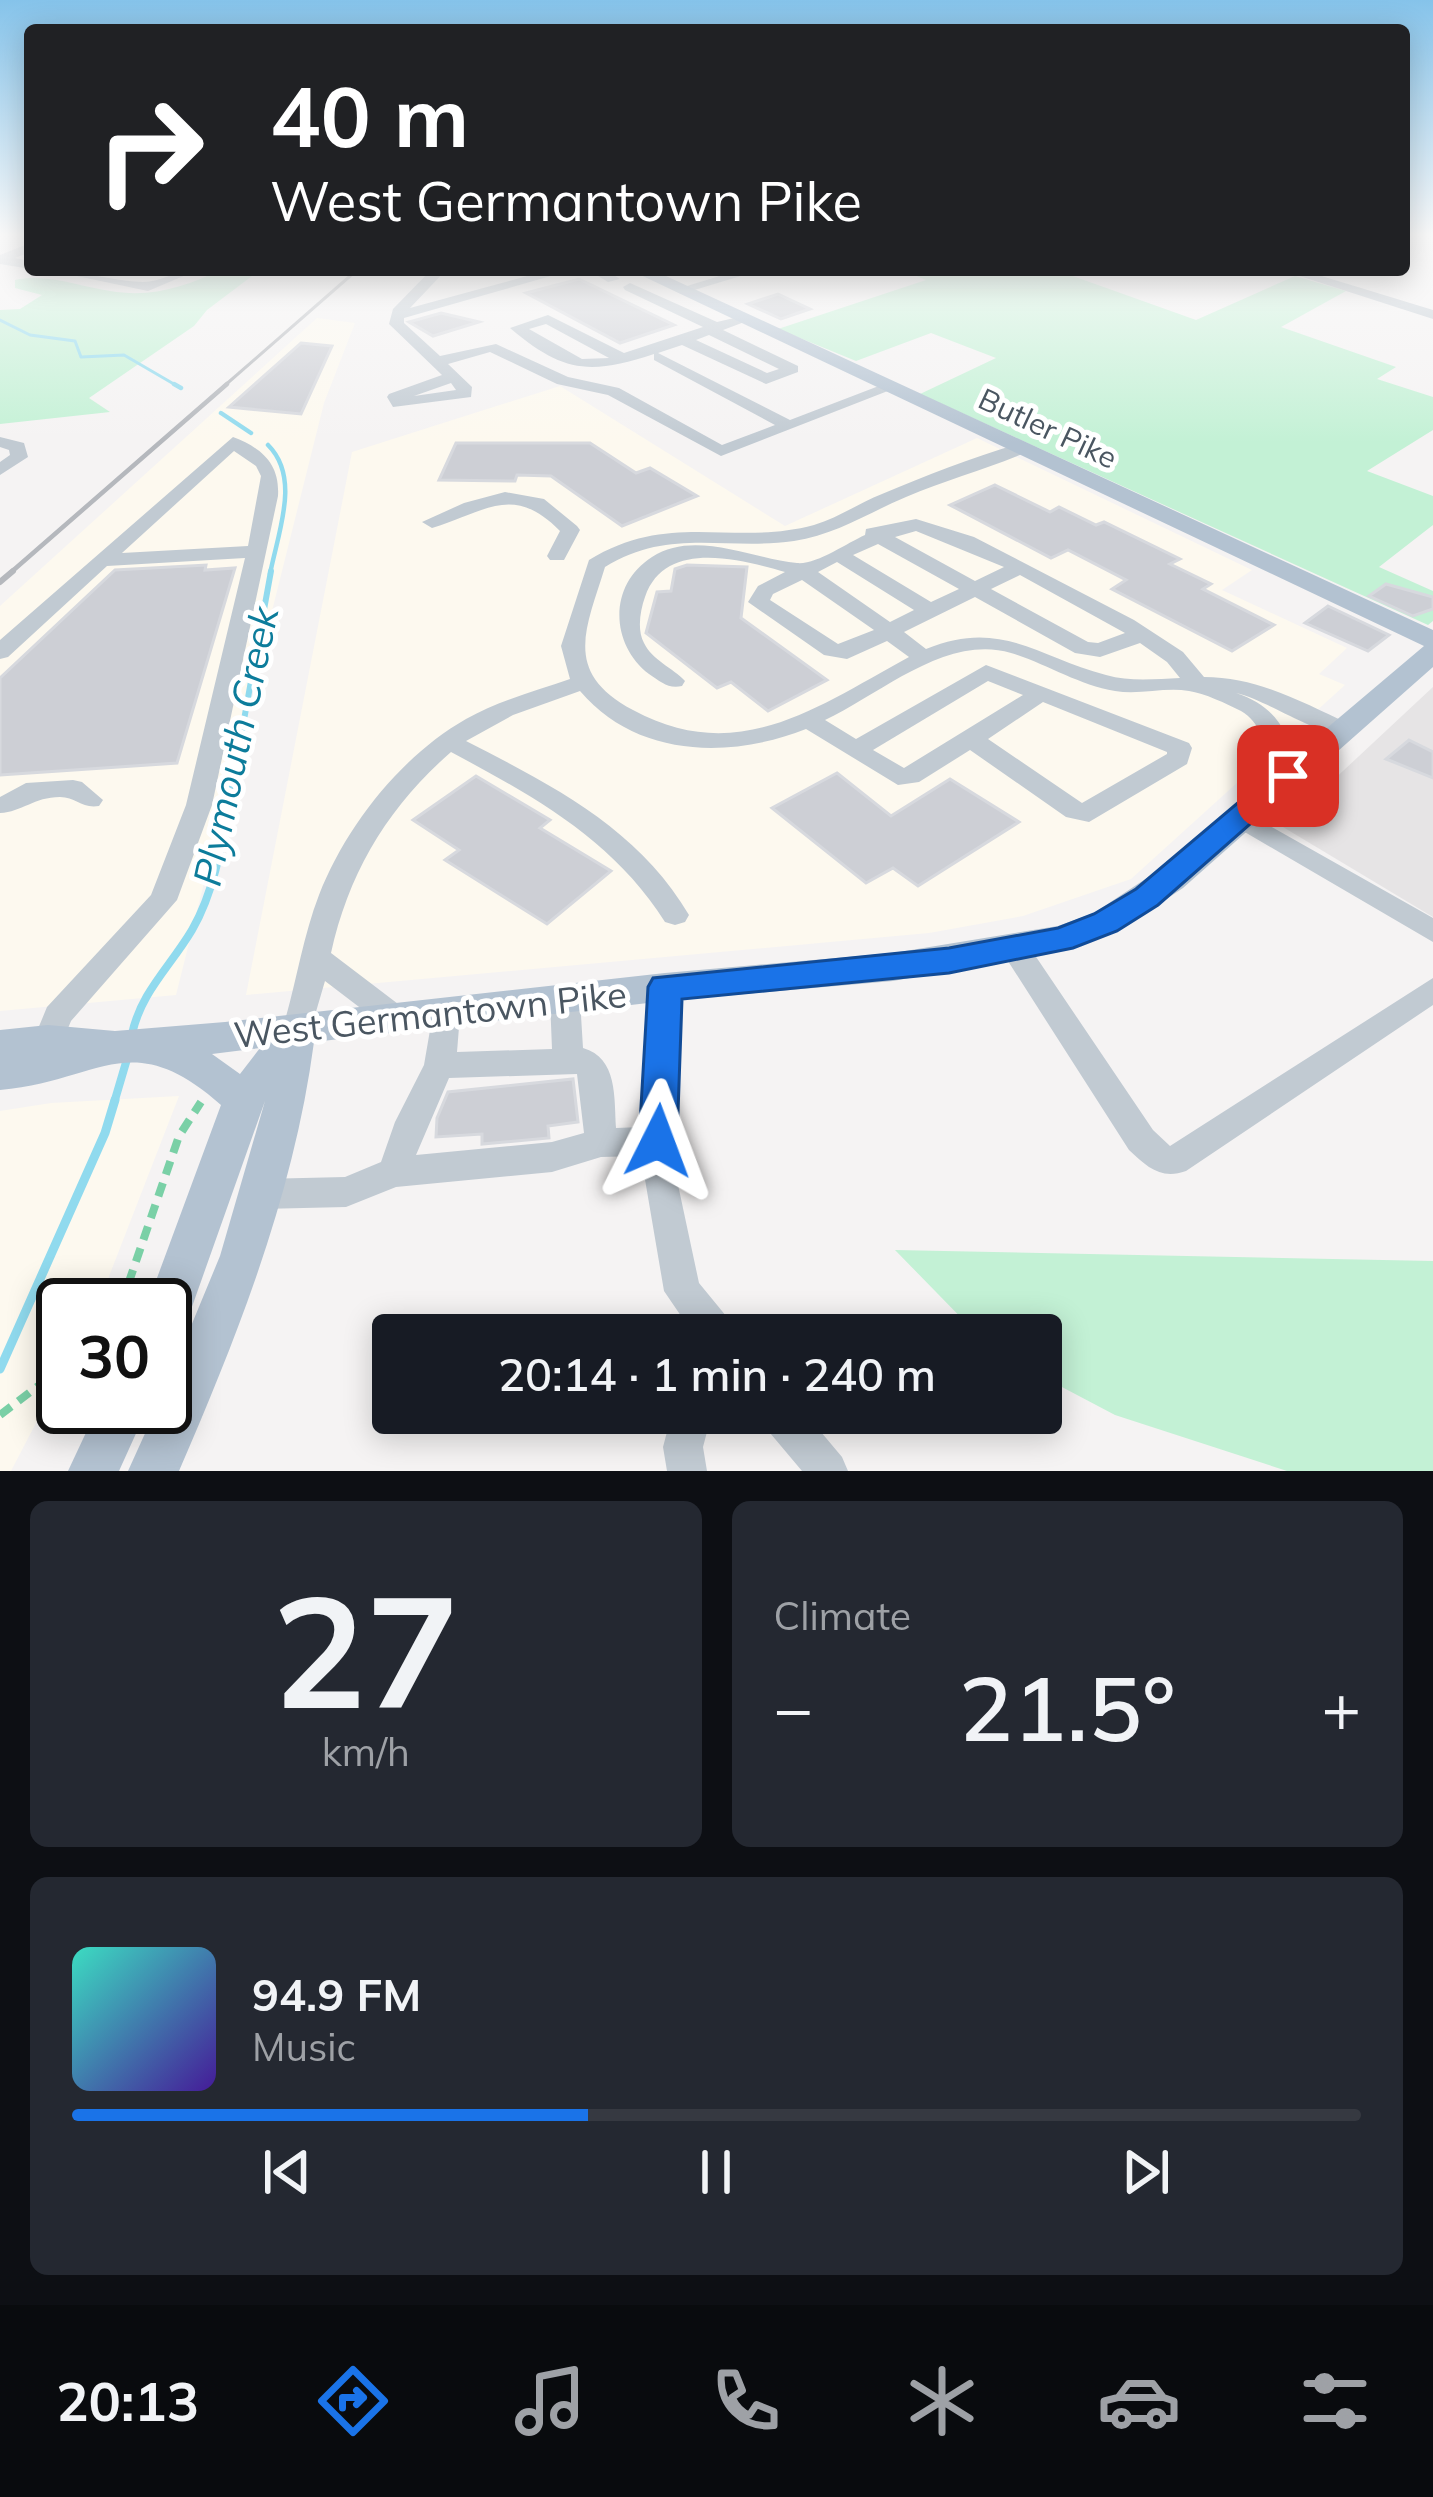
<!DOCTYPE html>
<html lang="en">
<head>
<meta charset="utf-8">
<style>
	body { margin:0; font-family:Mulish,sans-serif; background:#242831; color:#f1f3f6; height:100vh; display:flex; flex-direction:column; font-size:45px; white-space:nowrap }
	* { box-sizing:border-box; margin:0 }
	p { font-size:39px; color:#9ea1a6 }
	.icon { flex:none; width:66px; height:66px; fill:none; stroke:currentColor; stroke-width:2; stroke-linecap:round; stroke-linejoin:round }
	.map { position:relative; height:1471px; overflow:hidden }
	.details { display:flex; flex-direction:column; gap:30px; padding:30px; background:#0d0f14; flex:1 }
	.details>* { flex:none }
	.guide { position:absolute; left:24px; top:24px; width:1386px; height:252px; border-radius:12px; box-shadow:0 6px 30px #0003; background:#202124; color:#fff; overflow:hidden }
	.speed { position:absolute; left:36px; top:1278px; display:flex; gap:24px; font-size:60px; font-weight:700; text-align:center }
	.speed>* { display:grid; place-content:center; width:156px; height:156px; border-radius:50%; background:#171b24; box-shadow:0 6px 30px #0003; line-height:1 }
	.speed .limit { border:6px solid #111; border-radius:18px; background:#fff; color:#111 }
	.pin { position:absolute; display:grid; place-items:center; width:102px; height:102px; color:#fff; margin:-51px; border-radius:24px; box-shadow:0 6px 18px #0006 }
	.me { position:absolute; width:132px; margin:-66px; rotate:3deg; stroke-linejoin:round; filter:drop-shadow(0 0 9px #0008) }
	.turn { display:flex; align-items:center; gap:42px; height:252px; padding:0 48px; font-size:54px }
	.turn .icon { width:156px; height:156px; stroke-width:2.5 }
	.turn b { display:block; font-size:84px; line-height:102px }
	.big { font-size:90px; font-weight:600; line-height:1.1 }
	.details .card { flex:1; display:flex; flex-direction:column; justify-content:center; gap:18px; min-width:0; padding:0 42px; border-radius:18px; background:#242831 }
	.details .dial { align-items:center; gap:0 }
	.dial b { font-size:156px; line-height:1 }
	.song { display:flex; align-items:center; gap:36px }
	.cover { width:144px; height:144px; border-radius:18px; background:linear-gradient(135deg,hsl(170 70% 55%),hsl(260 70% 35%)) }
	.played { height:12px; border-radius:6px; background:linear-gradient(90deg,#1a73e8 40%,#363941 40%) }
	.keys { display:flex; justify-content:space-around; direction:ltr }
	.heat { display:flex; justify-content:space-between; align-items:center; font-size:66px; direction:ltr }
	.details .tiles { flex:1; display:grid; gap:30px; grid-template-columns:1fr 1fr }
	.card:last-child { grid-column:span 2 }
	.trip { position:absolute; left:372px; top:1314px; width:690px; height:120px; border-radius:12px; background:#171b24; box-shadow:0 6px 30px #0003; font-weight:600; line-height:120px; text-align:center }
	.tab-bar { display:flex; height:192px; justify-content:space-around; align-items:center; background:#090b0e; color:#9ea1a6 }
	.tab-bar .icon { width:84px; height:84px }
	.tab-bar .selected { color:#1a73e8 }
	.tab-bar b { font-size:54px; color:#f1f3f6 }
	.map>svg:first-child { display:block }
</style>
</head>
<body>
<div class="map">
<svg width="1433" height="1471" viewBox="0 0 1433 1471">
	<rect width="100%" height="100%" fill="#f5f3f3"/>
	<path fill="#fdf9ef" d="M317,318L355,323L324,403L176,995L0,1011V606Z
		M560,386L785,526L977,438L1252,570L1222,590L1347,648L1319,674L1345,685L1131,879L1023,916L929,933L246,995L352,452Z
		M179,1096L101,1297L97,1305H63V1371L11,1471H0V1111L51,1103Z"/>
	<path fill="#e6e4e5" d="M1433,687V917L1283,827Z"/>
	<path fill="#c3f1d5" d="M221,270H260L207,310L194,326L89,398L110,412L0,424V310L20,309L42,295L15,288V280C48,273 77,286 110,291C152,298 184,287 221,270Z
		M902,270H1056L1196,320L1295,276L1346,291L1281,327L1396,367L1377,379L1433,397V430L1367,471L1433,496V525L1379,567L1433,591V621L1428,625L920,394L996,358L931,333L856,361L778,329L926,280Z
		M895,1250L1433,1261V1471H1287L1115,1415L1041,1376V1335H978Z"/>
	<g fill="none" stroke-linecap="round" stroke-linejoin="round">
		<path stroke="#90daee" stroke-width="3" d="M0,320L30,335L75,341L81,357L124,355L179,387"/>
		<path stroke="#90daee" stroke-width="4.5" d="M174,384L181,388
			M221,413L251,433
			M268,445C301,478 278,532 270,574"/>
		<path stroke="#90daee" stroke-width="6" d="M228,808L271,571"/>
		<path stroke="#90daee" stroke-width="8" d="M132,1034C141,992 170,967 192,930C214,892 221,848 228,805
			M114,1103L127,1059"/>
		<path stroke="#90daee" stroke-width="9" d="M0,1369L105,1133L115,1100"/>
	</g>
	<path fill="#cdcfd5" stroke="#d7d9de" stroke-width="3" d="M579,279L674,325L620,343L526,293Z
		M778,294L810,309L781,319L748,304Z
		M441,313L479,322L433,336L409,322Z
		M301,343L332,346L301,414L229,407Z
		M456,443H590L636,473L650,468L697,496L622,526L551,476L517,475L515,481L439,480Z
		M995,485L1050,512L1059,507L1096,525L1104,522L1180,559L1170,564L1211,584L1203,589L1274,625L1232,651L1112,589L1126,580L1068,550L1051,558L950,505Z
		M206,565L205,570L235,568L177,763L0,775V678L115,570Z
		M687,565L747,567L741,618L827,680L768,711L731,682L717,688L646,633L657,592L671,591L675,569Z
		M1386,584L1433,597V609L1413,616L1369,596Z
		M1328,606L1345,614L1389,635L1368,651L1305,623Z
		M1409,740L1433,752V778L1386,759Z
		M837,773L891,816L950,779L1019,822L918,886L893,868L866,883L772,808Z
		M476,776L550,820L540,828L611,871L547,924L445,860L459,850L413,820Z
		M573,1079L578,1122L548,1126L549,1138L482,1144V1134L436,1137L437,1118L448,1092Z"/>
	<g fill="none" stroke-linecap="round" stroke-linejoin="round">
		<path stroke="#7ad0a6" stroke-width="8" stroke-dasharray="14 9" stroke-linecap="butt" d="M121,1305L179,1136L201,1102
			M0,1415L63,1367"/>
		<path fill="#c1cad2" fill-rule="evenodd" d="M30,243V252L15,258L30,261V269L0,264V255Z
			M48,270C81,270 111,281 143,282C160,282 177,270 198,270L148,291Z
			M431,270H446L410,308L549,270H572L404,318V323L440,356L496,344L568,377L619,388L722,445L775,425L654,360V354C590,375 563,373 510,328L548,315L624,353L703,327L625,290L623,287L630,283L717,322L747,315V321L723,330L798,366V372L766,384L682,345L658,353L790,420L884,384L898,387L721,456L608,395L557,384L490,352L448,364L472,387L471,397L393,407L387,397L389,394L442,375L389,324L393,309ZM546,324L609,358L582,359L529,329ZM709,335L779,369L767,373L696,340ZM451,383L456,390L414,396Z
			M588,270H606L620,279L608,282Z
			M739,270H761L681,294L674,290Z
			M1281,270H1302L1433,310V319Z
			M0,437L24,443L28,457L0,475V462L10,455L9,450L0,447Z
			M233,437C262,448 280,464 278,496L212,805L177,900L71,1021L59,1050L48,1053L37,1050L33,1041L47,1007L151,895L186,805L245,558L107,566L8,657L0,659V640ZM234,451L256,466L261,476L248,546L122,553Z
			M1021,443L1030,448L1027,452C987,469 946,480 906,497C868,513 835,535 794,541C725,551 670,527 605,567C586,629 562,672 633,710C738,767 817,707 909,657L887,641L847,659L824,655L748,602L758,586L785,572C739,559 665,539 645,597C640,611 637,630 644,643C652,660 673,668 685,681L682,686C668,689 661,682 649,674C610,644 608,585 652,557C694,529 754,559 797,563C816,565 847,543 865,535L866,529L916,519L974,537L1134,620L1183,652L1204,677C1257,677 1302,702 1349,724L1353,729L1349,734C1321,739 1268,700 1236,693C1279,707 1289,735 1300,776L1288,784C1265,778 1272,728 1241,711C1227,704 1204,693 1189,691C1165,687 1140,695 1115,691C1078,685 1047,664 1011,653C946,634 881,694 825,720L856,739L986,665L1189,743L1192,748L1187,764L1089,822L1066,817L970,750L919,782L898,785L806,729C730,759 637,758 580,691L513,715L466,741C552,785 639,829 689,915L685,922L675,925L665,922C613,840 535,797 451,752C388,807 349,872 331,953L406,1010L410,1018L406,1026L395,1030L384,1026L325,981L308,1039L297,1042L286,1039L282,1030C296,986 302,939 319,895C346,826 401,756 466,719C498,701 535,691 570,679L561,646L589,560C671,510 732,547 814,525C838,518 859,503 882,494C926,475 974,457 1021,443ZM916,531L1004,567L975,581L895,537ZM878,544L959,589L931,602L853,555ZM837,562L914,610L890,622L818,572ZM1020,575L1125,633L1098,643L1088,642L991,589ZM802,580L874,630L838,644L770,600L773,594ZM975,597L1075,653L1100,657L1140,643L1167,662L1180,678C1156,679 1130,682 1106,675C1037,657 1001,618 926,649L904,632ZM988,681L1023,695L904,768L873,750ZM1043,702L1167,752V754L1082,803L988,739Z
			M505,492L544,499L577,526L580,530L564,560H550L547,556L560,531C513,483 485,512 432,528L422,522L464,503Z
			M73,780L82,782L103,800L99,806C82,809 76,797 60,797C34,797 22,812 0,813V797L26,783Z
			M1240,809L1433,918V942L1231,824L1227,818L1231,812Z
			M1016,939L1026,942L1153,1130L1170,1146L1433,978V1005L1186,1171C1161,1180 1147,1167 1129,1150L1006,958L1002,950L1006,942Z
			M665,976L675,979L680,987L674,1166L699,1283L731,1322L737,1335H694L664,1291L641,1156L601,1157L552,1172L396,1187L346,1207L261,1209L249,1205L244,1194L249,1183L261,1179L345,1177L381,1162L395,1122L424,1065L434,1007L445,1003L456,1007L460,1015L457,1052L552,1049L550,999L554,991L565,987L576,991L580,999L583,1048C618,1058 614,1098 616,1128L642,1127L650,987L655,979ZM577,1074L584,1133L552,1142L416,1155L449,1078Z
			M672,1413H712L703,1447L707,1471H667L663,1447Z
			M759,1413H805L842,1457L848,1471H802L765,1427Z"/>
		<path fill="#b3c2d1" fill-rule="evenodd" d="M630,270H653L1433,630V667L1183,888L1118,931L1075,948L893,981L665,1001L314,1042C294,1193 239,1332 179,1471H128L157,1407H165V1389L220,1256L265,1101L188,1318L181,1334L165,1340V1305H147L221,1105C130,1025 101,1081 0,1090V1030L48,1025L115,1031L225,1022L665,973L893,953L1058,926L1094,913L1159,870L1424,646ZM260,1048L240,1074L212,1054Z
			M98,1407H148L119,1471H68Z"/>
		<path stroke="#b5b8bd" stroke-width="3" d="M223,387L357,270"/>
		<path stroke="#b5b8bd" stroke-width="4.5" d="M9,574L227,384"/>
		<path stroke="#b5b8bd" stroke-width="6" d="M0,582L13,571"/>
	</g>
	<linearGradient id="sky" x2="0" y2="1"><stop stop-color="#85c3ea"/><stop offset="0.53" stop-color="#fafafa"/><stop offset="1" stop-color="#fafafa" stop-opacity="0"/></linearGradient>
	<rect width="1433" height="443" fill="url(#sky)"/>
	<path fill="#1a73e8" stroke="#114b97" stroke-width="3" d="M1288,767L1298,769L1302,776L1298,782L1158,905L1117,931L1073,948L949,973L682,999L677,1141L671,1152L658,1157L645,1152L639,1141L648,987L653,978L949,948L1058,928L1094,914L1136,889L1278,769Z"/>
	<g text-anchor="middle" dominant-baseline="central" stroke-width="10" stroke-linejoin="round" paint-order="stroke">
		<g font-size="30" fill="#4a5661" stroke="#fff">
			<text transform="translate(1048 428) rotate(25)">Butler Pike</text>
		</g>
		<g font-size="36" fill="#4a5661" stroke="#fff">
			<text transform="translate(430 1014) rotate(-6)">West Germantown Pike</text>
		</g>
		<g font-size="39" font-style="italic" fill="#0c7c9b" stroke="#fff">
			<text transform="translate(235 746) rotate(-78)">Plymouth Creek</text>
		</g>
	</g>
</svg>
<div class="speed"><div class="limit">30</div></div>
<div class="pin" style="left:1288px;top:776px;background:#d93025"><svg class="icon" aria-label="arrive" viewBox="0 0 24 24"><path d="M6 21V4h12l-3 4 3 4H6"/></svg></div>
<svg class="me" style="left:658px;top:1141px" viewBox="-20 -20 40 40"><path d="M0-17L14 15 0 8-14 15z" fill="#1a73e8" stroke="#fff" stroke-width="4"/></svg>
<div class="trip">20:14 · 1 min · 240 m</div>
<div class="guide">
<div class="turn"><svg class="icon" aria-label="right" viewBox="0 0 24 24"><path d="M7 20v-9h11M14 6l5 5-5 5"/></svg><div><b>40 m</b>West Germantown Pike</div></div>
</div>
</div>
<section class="details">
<div class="tiles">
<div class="card dial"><b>27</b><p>km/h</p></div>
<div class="card"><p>Climate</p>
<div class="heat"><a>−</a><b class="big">21.5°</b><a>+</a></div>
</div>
<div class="card">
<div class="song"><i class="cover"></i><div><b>94.9 FM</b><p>Music</p></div></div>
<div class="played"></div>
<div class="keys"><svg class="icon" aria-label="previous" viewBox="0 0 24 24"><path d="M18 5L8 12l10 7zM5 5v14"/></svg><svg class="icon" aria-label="pause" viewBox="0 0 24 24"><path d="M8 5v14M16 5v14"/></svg><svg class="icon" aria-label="next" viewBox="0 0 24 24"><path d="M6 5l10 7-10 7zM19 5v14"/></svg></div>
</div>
</div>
</section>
<nav class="tab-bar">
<b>20:13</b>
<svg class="icon selected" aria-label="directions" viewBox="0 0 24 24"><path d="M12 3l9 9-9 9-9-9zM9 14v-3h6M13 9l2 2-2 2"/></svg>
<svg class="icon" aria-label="music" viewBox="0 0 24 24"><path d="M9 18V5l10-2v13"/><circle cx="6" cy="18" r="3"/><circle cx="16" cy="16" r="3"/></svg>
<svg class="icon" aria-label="phone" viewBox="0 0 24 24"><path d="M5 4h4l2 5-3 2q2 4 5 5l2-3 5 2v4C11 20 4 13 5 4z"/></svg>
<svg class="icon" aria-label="climate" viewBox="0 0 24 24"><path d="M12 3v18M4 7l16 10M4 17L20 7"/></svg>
<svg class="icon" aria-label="car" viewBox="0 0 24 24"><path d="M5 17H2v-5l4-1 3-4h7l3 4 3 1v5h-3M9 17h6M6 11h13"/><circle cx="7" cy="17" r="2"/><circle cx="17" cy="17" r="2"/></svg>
<svg class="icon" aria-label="filters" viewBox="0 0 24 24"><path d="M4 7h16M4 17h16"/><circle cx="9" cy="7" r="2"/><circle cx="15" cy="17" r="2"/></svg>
</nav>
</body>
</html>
